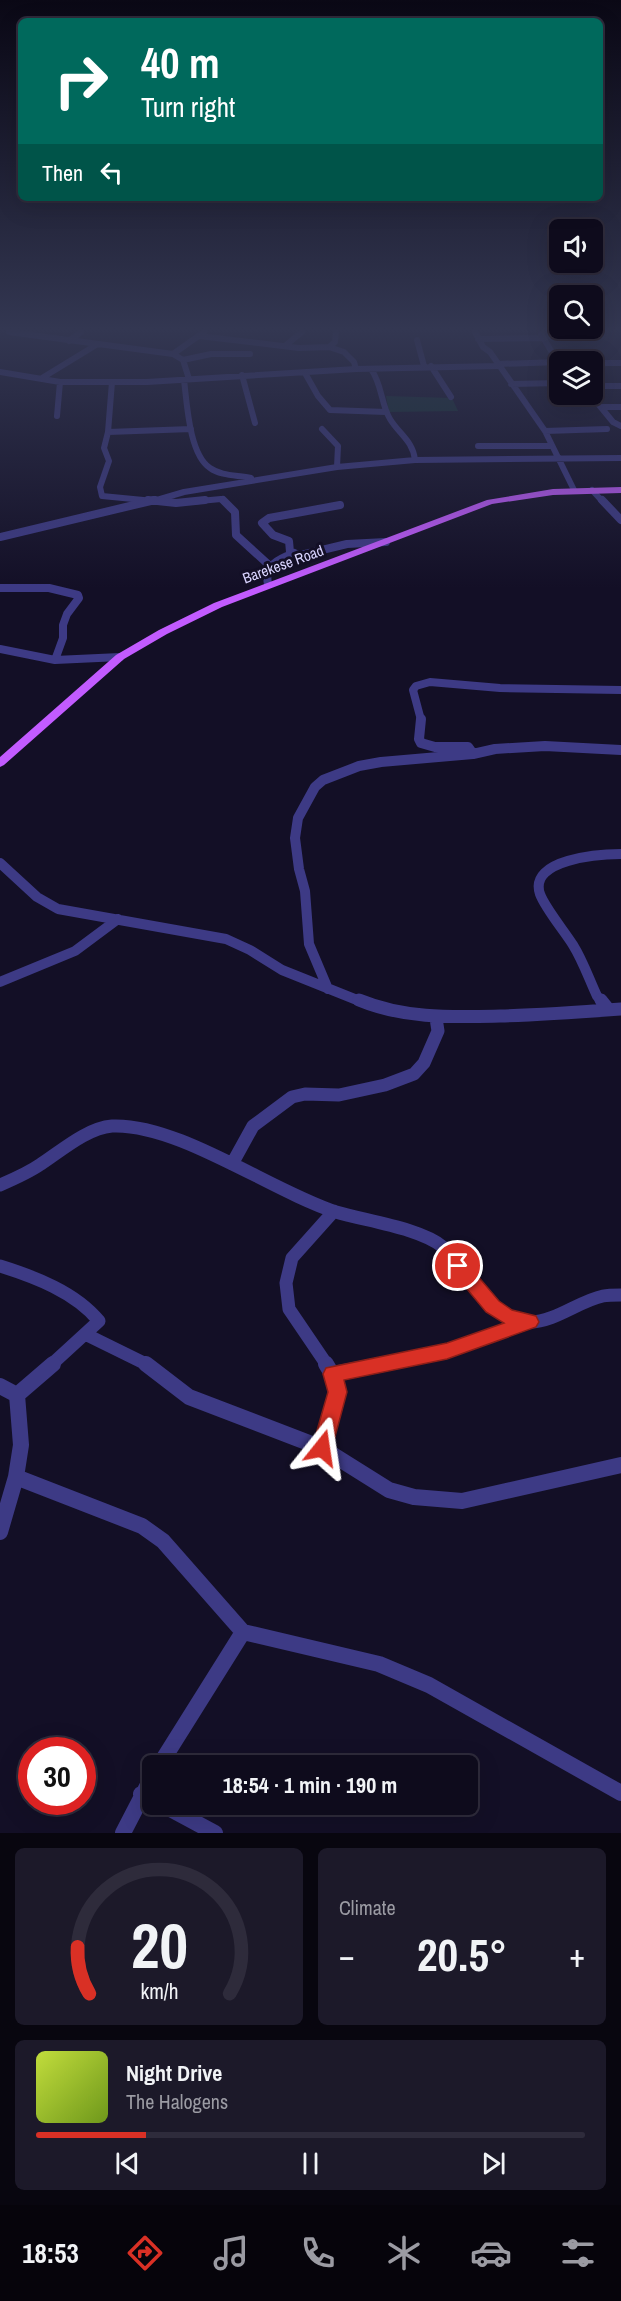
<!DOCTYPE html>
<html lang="en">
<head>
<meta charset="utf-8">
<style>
	body { margin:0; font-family:"Archivo Narrow",sans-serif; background:#1c1929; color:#f1f3f6; height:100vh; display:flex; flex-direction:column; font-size:22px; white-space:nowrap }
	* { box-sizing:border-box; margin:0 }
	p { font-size:20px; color:#9b9ba3 }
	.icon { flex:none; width:33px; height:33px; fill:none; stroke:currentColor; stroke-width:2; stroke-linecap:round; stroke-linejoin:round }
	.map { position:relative; height:1833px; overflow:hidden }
	.drawer { display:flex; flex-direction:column; gap:15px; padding:15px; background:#08060f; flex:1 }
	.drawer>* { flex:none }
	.banner { position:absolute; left:18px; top:18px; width:585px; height:183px; border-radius:9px; box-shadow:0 6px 24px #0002,0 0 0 2px #2e2b3b; background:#00695c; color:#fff; overflow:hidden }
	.buttons { position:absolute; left:549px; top:219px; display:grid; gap:12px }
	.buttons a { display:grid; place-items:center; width:54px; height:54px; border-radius:9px; background:#0e0b1c; box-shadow:0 6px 24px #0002,0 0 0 2px #2e2b3b; font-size:30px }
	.speed { position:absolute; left:18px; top:1737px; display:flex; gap:12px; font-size:30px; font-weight:700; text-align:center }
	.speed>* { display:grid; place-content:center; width:78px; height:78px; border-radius:50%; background:#0e0b1c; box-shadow:0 6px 24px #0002,0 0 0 2px #2e2b3b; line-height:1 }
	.speed .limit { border:9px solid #d22; background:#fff; color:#111 }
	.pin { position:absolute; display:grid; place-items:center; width:51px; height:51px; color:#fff; margin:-26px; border:3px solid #fff; border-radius:50%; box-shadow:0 2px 6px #0007 }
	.me { position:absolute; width:66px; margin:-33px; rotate:15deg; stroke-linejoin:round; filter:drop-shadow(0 0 4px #0008) }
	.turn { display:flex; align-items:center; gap:21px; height:126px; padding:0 24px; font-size:27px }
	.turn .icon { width:78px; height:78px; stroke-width:2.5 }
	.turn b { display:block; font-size:42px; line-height:51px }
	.then { display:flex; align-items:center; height:57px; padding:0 24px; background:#0003; gap:12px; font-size:22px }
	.big { font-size:45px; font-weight:700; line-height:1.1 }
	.drawer .tile { flex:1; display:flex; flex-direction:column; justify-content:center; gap:9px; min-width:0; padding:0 21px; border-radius:9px; background:#1c1929 }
	.drawer .dial { align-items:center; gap:0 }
	.dial svg { height:156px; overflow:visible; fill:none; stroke:#2e2b3b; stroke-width:7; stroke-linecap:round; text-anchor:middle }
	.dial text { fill:#f1f3f6; stroke:none }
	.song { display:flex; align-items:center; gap:18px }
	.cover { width:72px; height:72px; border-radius:9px; background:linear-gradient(135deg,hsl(70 70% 55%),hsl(80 70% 35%)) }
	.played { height:6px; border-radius:3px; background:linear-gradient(90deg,#d93025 20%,#2e2b3b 20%) }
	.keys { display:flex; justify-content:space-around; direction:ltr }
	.heat { display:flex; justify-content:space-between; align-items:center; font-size:33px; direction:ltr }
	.drawer .tiles { flex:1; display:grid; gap:15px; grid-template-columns:1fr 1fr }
	.tile:last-child { grid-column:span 2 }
	.trip { position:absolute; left:142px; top:1755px; width:336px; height:60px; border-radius:9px; background:#0e0b1c; box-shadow:0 6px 24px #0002,0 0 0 2px #2e2b3b; font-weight:700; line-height:60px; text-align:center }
	.dock { display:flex; height:96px; justify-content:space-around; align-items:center; background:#06040b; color:#9b9ba3 }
	.dock .icon { width:42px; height:42px }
	.dock .on { color:#d93025 }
	.dock b { font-size:27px; color:#f1f3f6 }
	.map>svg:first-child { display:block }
</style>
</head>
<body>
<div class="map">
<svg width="621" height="1833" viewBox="0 0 621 1833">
	<rect width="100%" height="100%" fill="#130f26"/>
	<path fill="#12302f" d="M386,396L452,398L458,411L389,412Z"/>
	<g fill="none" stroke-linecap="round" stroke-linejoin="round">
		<path stroke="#3d3a85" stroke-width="6" d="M9,332L173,354L183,360L189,379
			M475,332L483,347L490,352L545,431L574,490
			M541,334L559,364
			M199,336L299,348L329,347L344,352L354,362L356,369
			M478,339L543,338
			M417,340L424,366
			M69,341L81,332
			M286,345L302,332
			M329,347L335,342L336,332
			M173,354L204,332
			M183,360L211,354H250
			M592,363H621
			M497,364L560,362
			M431,366L451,397
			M371,369C382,384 381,404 390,419C399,434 413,441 415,460
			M0,372L60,382H147L356,369L498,366
			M305,373L318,396L330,410L386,412
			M242,375L255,423
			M42,378L96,345
			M184,380C187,403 189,454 210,468C221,476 238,475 251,478
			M112,382L108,432L191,429
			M511,384L560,383
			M592,386H621
			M590,394L613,422L621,426
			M602,407H621
			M57,416L60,382
			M322,429L338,446L337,467
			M545,431L607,429
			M108,432L104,448L109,461L100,487L102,496L164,502
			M478,446H552
			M592,490L603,502
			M150,502L184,492L337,467L415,460L621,458
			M189,502L221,499L225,502"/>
		<path stroke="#3d3a85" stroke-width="8" d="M148,500L176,503L205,500
			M223,500L235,512L236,535L270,566
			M602,500L621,520
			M340,505L269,518L262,523L273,535L289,541L290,552L301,555L347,544L386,542
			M0,537L155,500
			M268,584C264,565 279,559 294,553
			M0,588H49L78,595L79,598L67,614L63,625V638L55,660
			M0,649L55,660L120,657
			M421,720L413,690L416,686L430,682L500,688L621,690"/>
		<path stroke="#3d3a85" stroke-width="10" d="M421,719L419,739L421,743L435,747H468L473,754
			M0,863L37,897L58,909L226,939L250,950L282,970L362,1002
			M0,982L75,951L118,919
			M328,989L309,944L305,891L299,869L295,838L298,818L315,787L323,780L359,766L381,762L473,754L495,749L545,746L621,750
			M602,1002L597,996C589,979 583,961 573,945C565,932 545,908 540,894C528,859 600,854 621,854"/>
		<path stroke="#3d3a85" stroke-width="13" d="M359,1000C405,1019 452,1017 500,1016C541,1015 581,1012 621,1009
			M601,1000L609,1010
			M232,1164L253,1126L292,1097L305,1094L339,1095L385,1085L414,1074L424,1063L438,1031L436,1018
			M0,1185C14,1179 28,1173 41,1164C61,1151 87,1128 112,1126C178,1123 271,1191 336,1212C366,1221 420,1228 443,1247C471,1271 487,1322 530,1322C555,1322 579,1301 603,1296C608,1295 615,1295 621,1295
			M0,1266C35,1277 75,1292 99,1321L51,1365
			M87,1335L148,1365
			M327,1365L289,1309L286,1283L292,1258L334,1211
			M376,1365L447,1351L529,1322"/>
		<path stroke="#3d3a85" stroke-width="16" d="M146,1364L189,1397L322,1448L389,1490L414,1497L462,1501L621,1465
			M333,1374L384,1364
			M0,1386L17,1395
			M17,1395L53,1364
			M322,1448C330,1419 345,1391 326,1364
			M16,1477L142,1526L163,1541L243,1632L379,1664L429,1685L621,1793
			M0,1532L16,1477L21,1445L17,1395
			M159,1766L243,1632
			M141,1794L153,1800
			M161,1804L215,1833
			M123,1833L153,1775"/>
		<path fill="#c25bff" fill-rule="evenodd" d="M621,487V493L553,495L492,504L222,607L167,634L124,659L4,765L0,767V757L116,655L159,630L214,603L487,500L553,489Z"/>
	</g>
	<linearGradient id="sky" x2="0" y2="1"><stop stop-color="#0a0815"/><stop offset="0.56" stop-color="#333752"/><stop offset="1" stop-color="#333752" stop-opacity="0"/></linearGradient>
	<rect width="621" height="588" fill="url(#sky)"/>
	<path fill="#d93025" stroke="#8d1f18" stroke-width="1.5" d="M458,1258L465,1261L499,1301L512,1310L536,1316L539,1322L536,1327L447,1359L344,1380L347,1392L332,1448L329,1455L322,1457L315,1455L312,1448L328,1392L323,1374L326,1368L447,1343L504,1323L486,1312L452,1271L449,1266L452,1261Z"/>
	<g text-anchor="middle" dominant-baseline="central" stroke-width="6" stroke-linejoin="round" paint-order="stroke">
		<g font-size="15" fill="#d9d4ff" stroke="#130f26">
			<text transform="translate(283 564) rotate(-20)">Barekese Road</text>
		</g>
	</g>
</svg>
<div class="buttons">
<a><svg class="icon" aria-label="sound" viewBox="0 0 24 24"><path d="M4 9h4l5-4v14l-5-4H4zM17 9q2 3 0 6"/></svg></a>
<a><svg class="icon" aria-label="search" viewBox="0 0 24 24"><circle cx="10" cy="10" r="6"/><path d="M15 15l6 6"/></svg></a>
<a><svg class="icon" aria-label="layers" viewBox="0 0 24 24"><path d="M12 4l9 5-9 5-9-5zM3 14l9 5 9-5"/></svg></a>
</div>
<div class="speed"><div class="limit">30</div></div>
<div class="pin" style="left:458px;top:1266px;background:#d93025"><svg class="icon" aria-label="arrive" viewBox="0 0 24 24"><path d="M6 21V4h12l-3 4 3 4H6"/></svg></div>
<svg class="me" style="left:322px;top:1448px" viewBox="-20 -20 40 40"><path d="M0-17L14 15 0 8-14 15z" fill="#d93025" stroke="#fff" stroke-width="4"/></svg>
<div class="trip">18:54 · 1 min · 190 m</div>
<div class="banner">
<div class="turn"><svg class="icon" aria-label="right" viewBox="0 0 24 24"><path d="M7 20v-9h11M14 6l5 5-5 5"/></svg><div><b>40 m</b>Turn right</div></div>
<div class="then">Then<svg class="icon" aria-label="left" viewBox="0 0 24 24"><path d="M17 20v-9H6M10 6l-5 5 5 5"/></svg></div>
</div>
</div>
<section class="drawer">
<div class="tiles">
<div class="tile dial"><svg viewBox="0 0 100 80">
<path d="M14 69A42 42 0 1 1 86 69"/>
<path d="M14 69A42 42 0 0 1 8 45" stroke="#d93025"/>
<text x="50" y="56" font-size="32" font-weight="700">20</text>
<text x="50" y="72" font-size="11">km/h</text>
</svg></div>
<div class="tile"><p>Climate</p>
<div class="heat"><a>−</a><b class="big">20.5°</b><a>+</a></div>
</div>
<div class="tile">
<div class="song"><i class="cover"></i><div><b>Night Drive</b><p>The Halogens</p></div></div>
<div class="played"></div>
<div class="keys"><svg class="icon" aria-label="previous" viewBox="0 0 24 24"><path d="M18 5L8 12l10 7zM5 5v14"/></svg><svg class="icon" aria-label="pause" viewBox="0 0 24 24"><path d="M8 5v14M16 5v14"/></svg><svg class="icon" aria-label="next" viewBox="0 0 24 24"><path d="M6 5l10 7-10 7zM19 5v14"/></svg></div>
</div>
</div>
</section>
<nav class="dock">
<b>18:53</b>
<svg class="icon on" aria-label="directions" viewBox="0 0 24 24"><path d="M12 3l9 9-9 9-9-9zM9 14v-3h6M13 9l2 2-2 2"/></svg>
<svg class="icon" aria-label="music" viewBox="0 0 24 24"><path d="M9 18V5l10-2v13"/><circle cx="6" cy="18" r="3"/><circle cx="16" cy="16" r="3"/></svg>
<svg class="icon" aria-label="phone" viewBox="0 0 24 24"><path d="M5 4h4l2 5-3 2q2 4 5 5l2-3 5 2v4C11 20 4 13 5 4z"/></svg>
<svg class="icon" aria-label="climate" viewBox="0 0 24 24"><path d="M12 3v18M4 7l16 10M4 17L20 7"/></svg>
<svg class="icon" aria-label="car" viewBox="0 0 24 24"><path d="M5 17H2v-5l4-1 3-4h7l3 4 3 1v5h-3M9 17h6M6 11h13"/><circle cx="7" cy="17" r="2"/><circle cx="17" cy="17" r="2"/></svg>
<svg class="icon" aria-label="filters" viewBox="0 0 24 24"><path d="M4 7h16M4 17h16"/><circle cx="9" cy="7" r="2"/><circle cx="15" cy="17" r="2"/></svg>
</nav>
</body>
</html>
